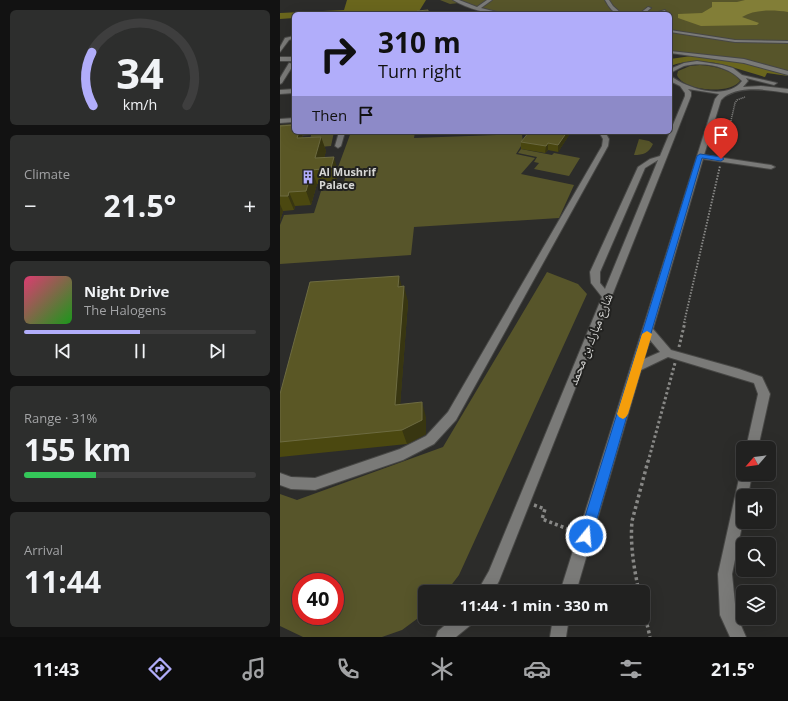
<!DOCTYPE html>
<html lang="en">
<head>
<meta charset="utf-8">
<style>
	body { margin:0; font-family:"Open Sans","Noto Naskh Arabic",sans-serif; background:#2d2e2d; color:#f1f3f6; height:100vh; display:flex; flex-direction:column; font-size:15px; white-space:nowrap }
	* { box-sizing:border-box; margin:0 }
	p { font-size:13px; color:#a2a3a5 }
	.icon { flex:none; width:22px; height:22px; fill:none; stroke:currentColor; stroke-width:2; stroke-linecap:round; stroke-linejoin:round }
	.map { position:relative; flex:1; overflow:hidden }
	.drawer { display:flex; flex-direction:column; gap:10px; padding:10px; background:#121212; width:280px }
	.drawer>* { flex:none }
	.hud { position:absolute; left:12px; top:12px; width:380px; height:122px; border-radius:6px; box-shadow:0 4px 16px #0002,0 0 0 1px #3e3e3e; background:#b1adfa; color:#111; overflow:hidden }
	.needle { width:26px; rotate:242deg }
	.buttons { position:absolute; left:456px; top:441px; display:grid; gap:8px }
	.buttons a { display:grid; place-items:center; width:40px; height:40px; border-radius:6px; background:#212120; box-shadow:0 4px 16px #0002,0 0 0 1px #3e3e3e; font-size:20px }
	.speed { position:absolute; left:12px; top:573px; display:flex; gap:8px; font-size:20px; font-weight:700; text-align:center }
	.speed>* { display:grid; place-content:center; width:52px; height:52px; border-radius:50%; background:#212120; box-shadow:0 4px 16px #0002,0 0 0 1px #3e3e3e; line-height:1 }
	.speed .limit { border:6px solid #d22; background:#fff; color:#111 }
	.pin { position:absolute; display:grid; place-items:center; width:34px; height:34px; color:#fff; margin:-41px -17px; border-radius:50% 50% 50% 0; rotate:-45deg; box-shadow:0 0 4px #0007 }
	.pin .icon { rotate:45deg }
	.me { position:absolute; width:44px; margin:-22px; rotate:17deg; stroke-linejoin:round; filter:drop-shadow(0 0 3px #0008) }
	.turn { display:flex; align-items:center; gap:14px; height:84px; padding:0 20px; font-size:18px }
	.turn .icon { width:52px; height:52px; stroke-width:2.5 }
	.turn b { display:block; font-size:28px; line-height:34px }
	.then { display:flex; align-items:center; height:38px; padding:0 20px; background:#0003; gap:8px; font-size:15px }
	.big { font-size:30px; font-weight:700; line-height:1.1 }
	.drawer .card { flex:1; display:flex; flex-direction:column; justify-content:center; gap:6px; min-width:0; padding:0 14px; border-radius:6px; background:#2d2e2d }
	.drawer .dial { align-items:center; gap:0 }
	.dial svg { height:104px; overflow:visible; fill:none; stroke:#3e3e3e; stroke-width:7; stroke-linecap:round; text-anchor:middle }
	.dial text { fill:#f1f3f6; stroke:none }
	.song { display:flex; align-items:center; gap:12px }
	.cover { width:48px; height:48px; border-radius:6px; background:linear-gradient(135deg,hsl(340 70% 55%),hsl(120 70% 35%)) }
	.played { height:4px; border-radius:2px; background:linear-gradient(90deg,#b1adfa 50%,#3e3e3e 50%) }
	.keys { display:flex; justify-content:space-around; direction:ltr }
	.heat { display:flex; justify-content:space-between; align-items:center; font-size:22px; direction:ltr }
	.charge { height:6px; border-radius:3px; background:linear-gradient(90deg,#34c759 31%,#3e3e3e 0) }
	.trip { position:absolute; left:138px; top:585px; width:232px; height:40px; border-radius:6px; background:#212120; box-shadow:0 4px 16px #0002,0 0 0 1px #3e3e3e; font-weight:700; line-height:40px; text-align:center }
	.dock { display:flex; height:64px; justify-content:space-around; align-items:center; background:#0d0d0d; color:#a2a3a5 }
	.dock .icon { width:28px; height:28px }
	.dock .selected { color:#b1adfa }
	.dock b { font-size:18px; color:#f1f3f6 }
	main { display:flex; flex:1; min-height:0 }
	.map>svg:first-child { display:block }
</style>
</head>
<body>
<main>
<section class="drawer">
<div class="card dial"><svg viewBox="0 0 100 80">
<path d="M14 69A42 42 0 1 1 86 69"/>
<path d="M14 69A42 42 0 0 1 13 28" stroke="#b1adfa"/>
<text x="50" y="56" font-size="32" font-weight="700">34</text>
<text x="50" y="72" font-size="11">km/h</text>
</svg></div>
<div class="card"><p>Climate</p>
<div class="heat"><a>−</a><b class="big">21.5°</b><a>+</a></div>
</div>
<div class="card">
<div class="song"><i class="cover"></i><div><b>Night Drive</b><p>The Halogens</p></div></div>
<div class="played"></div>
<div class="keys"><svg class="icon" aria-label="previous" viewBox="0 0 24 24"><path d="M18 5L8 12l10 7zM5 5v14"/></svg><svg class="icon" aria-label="pause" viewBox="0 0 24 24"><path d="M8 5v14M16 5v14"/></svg><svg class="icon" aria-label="next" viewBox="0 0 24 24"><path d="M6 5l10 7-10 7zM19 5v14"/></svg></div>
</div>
<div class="card"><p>Range · 31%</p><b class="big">155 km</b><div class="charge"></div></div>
<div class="card"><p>Arrival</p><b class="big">11:44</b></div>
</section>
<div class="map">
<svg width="508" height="637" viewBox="0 0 508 637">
	<rect width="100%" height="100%" fill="#2c2c2a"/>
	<path fill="#57552a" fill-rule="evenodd" d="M160,0H508V74L390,51V14H226L189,7L179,3L170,4Z
		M420,65C435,66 446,69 459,77L460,81C450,95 403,91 397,75L398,71L410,66Z
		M14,124V132H54L51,146L28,148L31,135L0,137V125Z
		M71,132H135L134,138L242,134L243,143L236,154L255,158L241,174L294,185L279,218L134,227L131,255L0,264V225L4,215L34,213L41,191L62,190L67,170H57Z
		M359,139L369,141L373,144C369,153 363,155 354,155Z
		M241,149L272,155L274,153L300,158L289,176L254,169L259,163L254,162L257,157L238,153Z
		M267,272L298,284L307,294L179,575L166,592H145V613L122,630L102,637H23L0,626V494L17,500L163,447ZM21,582H55V616H21Z"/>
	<path fill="#6a661d" d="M67,0H146L138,13L14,14V18L0,19V13L64,10Z
		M411,56L457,61L508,74V76L487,73L485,77C451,68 426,54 390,66V59Z"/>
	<path fill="#827e37" d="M465,0H508V12C494,10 475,9 462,17L479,23L477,25L421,26L398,18V14L422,13L432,7V2H457Z"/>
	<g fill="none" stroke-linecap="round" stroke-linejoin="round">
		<g stroke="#474745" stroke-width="2">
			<path id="minor" d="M173,0H179L197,7L207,0H212L201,8L225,14C208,14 188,9 173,0Z
				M325,0H329L333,6L342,14C333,14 329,7 325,0Z
				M368,7L371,8L364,14H359Z
				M385,10L386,12L375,14V13Z
				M390,30L455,40L508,41V43L455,42L390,32Z
				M14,36V38L9,40L0,52V47L5,38Z
				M390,51L464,59L508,71V75L464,63L390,53Z
				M0,57H14V61H0Z
				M417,61L442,65L453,68L462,75L497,83L494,85L466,78L468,81L463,87L481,86L508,89V93C488,90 456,84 441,100L424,155L491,165L495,167L491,169L423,159L373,329L391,350L459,369L482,377L490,394L478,448H466L478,394L474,383L388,357L361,370L296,592H280L417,156L435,99L439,94L408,89L411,92V96L387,157L219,581L213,592H197L209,571L322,297L311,283L310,272L358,167L370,159L380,156L405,96V93L400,86L390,81V76C396,79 401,83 407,85C423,92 450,97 462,81C449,66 423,61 404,66C399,68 395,71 390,73V69L404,63ZM378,160L325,289L320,283V272L365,168ZM370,340L380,352L364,359Z
				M9,63L14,64L2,83L0,84V78Z
				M14,89V93L0,94V90Z
				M14,118V122L0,123V119Z
				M59,132H65L61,146L58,148L55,146Z
				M319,132H325L329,139L328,146L176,420L154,444L123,460L35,490L11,489L0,485V473L11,477L35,478L120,449L146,436L168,412L322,146L323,139Z
				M463,469V474H472L468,496H463V521L452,574L456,614L466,637H450L440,615L438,574L460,474Z
				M174,618H194L192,624L176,637H156L158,631Z
				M273,618H289L286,637H270Z"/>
		</g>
		<path stroke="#888886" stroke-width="1.5" stroke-dasharray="1 1" stroke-linecap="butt" d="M450,125L455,103L457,100L465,97"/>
		<path stroke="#888886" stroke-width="2" stroke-dasharray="1.5 1.5" stroke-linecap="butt" d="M443,152L450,124
			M404,323L440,166"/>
		<path stroke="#888886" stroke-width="3" stroke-dasharray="2.5 2.5" stroke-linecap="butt" d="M399,347L405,322
			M368,462L395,363"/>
		<path stroke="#888886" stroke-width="3.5" stroke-dasharray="3 3" stroke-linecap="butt" d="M254,505L265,509L262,519L293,531
			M359,592C354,568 350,546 352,521L368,461
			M363,607L370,637"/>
		<use href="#minor" fill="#7a7a78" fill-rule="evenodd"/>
	</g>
	<path fill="#4b4810" d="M0,126L21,132L23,138L41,137L46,151L44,158L58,171L56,182L37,184L31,205L15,206L14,210L3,211L0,221Z
		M141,132H160L141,133Z
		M291,132L278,152L268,150L265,153L241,149V142Z
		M122,287L128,302L120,405L146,417V434L127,444L0,457V394Z"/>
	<path fill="#383611" d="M17,132H21L25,144L17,138Z
		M287,132H291L278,152V145Z
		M41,137L46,151L41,169L35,158Z
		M268,143V150L265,153L266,146Z
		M54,157L58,171L56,182L51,168Z
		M32,170L37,184L31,205L26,191Z
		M9,192L15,206L14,210L8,196Z
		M0,204L3,211L0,221Z
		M119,276L123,291L118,287Z
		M124,286L128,302L119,420L115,405Z
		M142,402L146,417V434L127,444L122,430Z"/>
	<path fill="#5a5725" stroke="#6d6b41" d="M148,10V14H136L137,11Z
		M14,125V132H19L17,138L41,137L35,158L54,157L51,168L32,170L26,191L9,192L8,196H0V126Z
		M249,132H287L278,145L268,143L266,146L241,142Z
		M119,276L118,287L124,286L115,405L142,402V420L122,430L0,442V394L30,282Z"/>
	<path fill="#1a73e8" stroke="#114b97" d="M420,154L441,157L444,159L441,161L422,158L312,536L310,540L306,542L301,540L299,536L417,156Z"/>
	<path fill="#f59e0b" d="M367,331L372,334L348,414L346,417L343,419L339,417L337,414L362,334Z"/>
	<defs>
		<g id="building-bare" transform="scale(1.08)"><path d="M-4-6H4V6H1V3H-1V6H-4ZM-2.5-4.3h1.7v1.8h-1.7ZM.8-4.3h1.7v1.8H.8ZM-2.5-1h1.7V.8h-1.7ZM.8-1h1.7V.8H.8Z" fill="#b1adfa" stroke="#222220" stroke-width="2.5" paint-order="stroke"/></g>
	</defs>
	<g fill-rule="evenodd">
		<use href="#building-bare" x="28" y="177"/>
	</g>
	<g text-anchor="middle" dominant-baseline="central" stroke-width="4" stroke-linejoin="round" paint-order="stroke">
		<g font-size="11" font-weight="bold" fill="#d7d7d5" stroke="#222220" text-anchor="start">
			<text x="39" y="171">Al Mushrif<tspan x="39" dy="13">Palace</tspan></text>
		</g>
		<g font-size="13" fill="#d7d7d5" stroke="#222220">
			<text transform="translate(310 339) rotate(-68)">شارع مبارك بن محمد</text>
		</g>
	</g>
</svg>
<div class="buttons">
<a><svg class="needle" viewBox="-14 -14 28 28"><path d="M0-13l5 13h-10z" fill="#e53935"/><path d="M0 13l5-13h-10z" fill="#a2a3a5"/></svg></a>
<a><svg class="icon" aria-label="sound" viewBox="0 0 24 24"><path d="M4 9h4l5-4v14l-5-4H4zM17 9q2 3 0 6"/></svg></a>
<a><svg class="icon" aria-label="search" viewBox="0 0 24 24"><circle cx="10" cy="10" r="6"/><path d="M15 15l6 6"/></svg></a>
<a><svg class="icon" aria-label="layers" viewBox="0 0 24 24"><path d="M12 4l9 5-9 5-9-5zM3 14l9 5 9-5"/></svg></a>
</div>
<div class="speed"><div class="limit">40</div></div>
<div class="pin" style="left:441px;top:159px;background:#d93025"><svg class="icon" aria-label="arrive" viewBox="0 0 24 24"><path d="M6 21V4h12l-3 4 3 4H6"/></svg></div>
<svg class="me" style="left:306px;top:536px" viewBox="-20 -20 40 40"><circle r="17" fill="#1a73e8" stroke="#fff" stroke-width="3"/><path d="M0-11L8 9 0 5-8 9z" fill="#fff"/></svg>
<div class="trip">11:44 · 1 min · 330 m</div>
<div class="hud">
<div class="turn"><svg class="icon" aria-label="right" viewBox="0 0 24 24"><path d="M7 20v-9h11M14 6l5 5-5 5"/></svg><div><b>310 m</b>Turn right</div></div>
<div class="then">Then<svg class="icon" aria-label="arrive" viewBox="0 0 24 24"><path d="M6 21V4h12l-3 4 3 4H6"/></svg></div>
</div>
</div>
</main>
<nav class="dock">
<b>11:43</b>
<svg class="icon selected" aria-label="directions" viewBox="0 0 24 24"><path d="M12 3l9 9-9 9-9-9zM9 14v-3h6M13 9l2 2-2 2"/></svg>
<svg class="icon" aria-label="music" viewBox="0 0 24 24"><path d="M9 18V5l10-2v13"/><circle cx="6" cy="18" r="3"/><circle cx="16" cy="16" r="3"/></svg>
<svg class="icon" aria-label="phone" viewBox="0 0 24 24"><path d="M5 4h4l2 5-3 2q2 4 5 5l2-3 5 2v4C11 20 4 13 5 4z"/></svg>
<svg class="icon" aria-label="climate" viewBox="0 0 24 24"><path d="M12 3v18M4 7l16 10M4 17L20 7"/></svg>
<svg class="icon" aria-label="car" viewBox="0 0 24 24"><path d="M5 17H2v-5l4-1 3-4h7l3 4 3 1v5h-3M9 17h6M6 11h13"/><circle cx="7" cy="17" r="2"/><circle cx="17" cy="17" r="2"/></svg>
<svg class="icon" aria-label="filters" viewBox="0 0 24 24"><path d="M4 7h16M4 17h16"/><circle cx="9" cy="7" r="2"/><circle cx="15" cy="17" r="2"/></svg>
<b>21.5°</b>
</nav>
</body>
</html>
